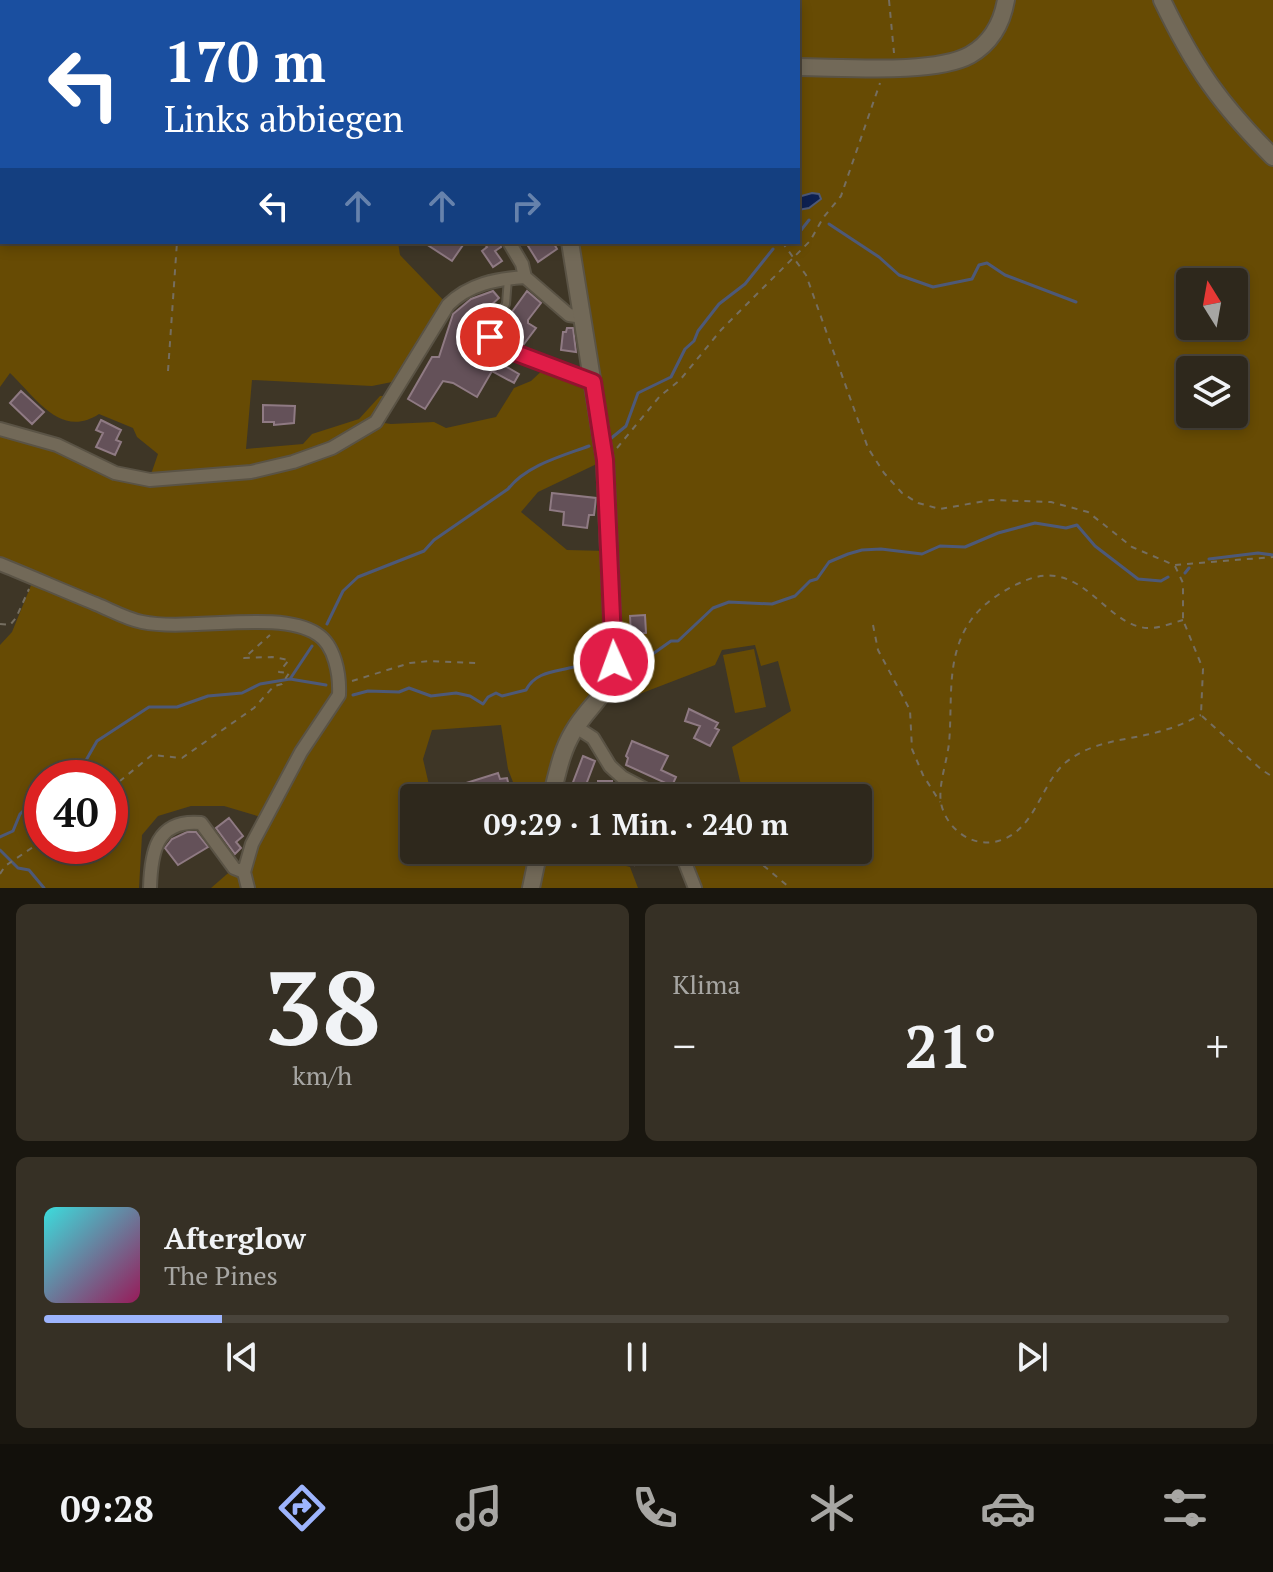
<!DOCTYPE html>
<html lang="de">
<head>
<meta charset="utf-8">
<style>
	body { margin:0; font-family:"PT Serif",serif; background:#363025; color:#f1f3f6; height:100vh; display:flex; flex-direction:column; font-size:30px; white-space:nowrap }
	* { box-sizing:border-box; margin:0 }
	p { font-size:26px; color:#a7a6a3 }
	.icon { flex:none; width:44px; height:44px; fill:none; stroke:currentColor; stroke-width:2; stroke-linecap:round; stroke-linejoin:round }
	.map { position:relative; height:888px; overflow:hidden }
	.drawer { display:flex; flex-direction:column; gap:16px; padding:16px; background:#19160f; flex:1 }
	.drawer>* { flex:none }
	.top-card { position:absolute; left:0px; top:0px; width:800px; height:244px; box-shadow:0 4px 12px #0003,0 0 0 2px #49443b; background:#1a4fa0; color:#fff; overflow:hidden }
	.needle { width:52px; rotate:349deg }
	.fabs { position:absolute; left:1176px; top:268px; display:grid; gap:16px }
	.fabs a { display:grid; place-items:center; width:72px; height:72px; border-radius:8px; background:#2e281c; box-shadow:0 4px 12px #0003,0 0 0 2px #49443b; font-size:40px }
	.speed { position:absolute; left:24px; top:760px; display:flex; gap:16px; font-size:40px; font-weight:700; text-align:center }
	.speed>* { display:grid; place-content:center; width:104px; height:104px; border-radius:50%; background:#2e281c; box-shadow:0 4px 12px #0003,0 0 0 2px #49443b; line-height:1 }
	.speed .limit { border:12px solid #d22; background:#fff; color:#111 }
	.pin { position:absolute; display:grid; place-items:center; width:68px; height:68px; color:#fff; margin:-34px; border:4px solid #fff; border-radius:50%; box-shadow:0 2px 8px #0007 }
	.me { position:absolute; width:88px; margin:-44px; rotate:358deg; stroke-linejoin:round; filter:drop-shadow(0 0 6px #0008) }
	.turn { display:flex; align-items:center; gap:28px; height:168px; padding:0 32px; font-size:36px }
	.turn .icon { width:104px; height:104px; stroke-width:2.5 }
	.turn b { display:block; font-size:56px; line-height:68px }
	.lanes { display:flex; align-items:center; height:76px; padding:0 32px; background:#0003; justify-content:center; gap:40px; direction:ltr }
	.lanes .off { opacity:.35 }
	.big { font-size:60px; font-weight:600; line-height:1.1 }
	.drawer .widget { flex:1; display:flex; flex-direction:column; justify-content:center; gap:12px; min-width:0; padding:0 28px; border-radius:12px; background:#363025 }
	.drawer .dial { align-items:center; gap:0 }
	.dial b { font-size:104px; line-height:1 }
	.song { display:flex; align-items:center; gap:24px }
	.cover { width:96px; height:96px; border-radius:12px; background:linear-gradient(135deg,hsl(180 70% 55%),hsl(330 70% 35%)) }
	.played { height:8px; border-radius:4px; background:linear-gradient(90deg,#9db4fd 15%,#49443b 15%) }
	.keys { display:flex; justify-content:space-around; direction:ltr }
	.heat { display:flex; justify-content:space-between; align-items:center; font-size:44px; direction:ltr }
	.drawer .tiles { flex:1; display:grid; gap:16px; grid-template-columns:1fr 1fr }
	.widget:last-child { grid-column:span 2 }
	.trip { position:absolute; left:400px; top:784px; width:472px; height:80px; border-radius:8px; background:#2e281c; box-shadow:0 4px 12px #0003,0 0 0 2px #49443b; font-weight:600; line-height:80px; text-align:center }
	.tab-bar { display:flex; height:128px; justify-content:space-around; align-items:center; background:#12100b; color:#a7a6a3 }
	.tab-bar .icon { width:56px; height:56px }
	.tab-bar .current { color:#9db4fd }
	.tab-bar b { font-size:36px; color:#f1f3f6 }
	.map>svg:first-child { display:block }
</style>
</head>
<body>
<div class="map">
<svg width="1273" height="888" viewBox="0 0 1273 888">
	<rect width="100%" height="100%" fill="#3e3626"/>
	<path fill="#674b04" fill-rule="evenodd" d="M0,0H1273V888H695L680,850H858V798H744L732,747L791,711L778,661L761,666L755,645L722,650L715,665L637,695L611,681L576,727L551,798H519L508,769L501,725L432,730L423,759L432,798H414V850H598L600,859L630,867L638,888H211L234,868L243,872L264,818L224,806H191L158,816L142,835L139,888H0V645L12,632L34,578L0,564V429L149,480L158,454L137,437L133,428L99,414C61,439 36,398 10,373L0,387ZM2,2H798V242H570L593,382L547,366L531,381L514,388L496,417L446,428L434,422L391,424L377,422L387,396H380L359,419L312,434L303,444L246,449L252,380L372,386L397,381L448,305L400,255L398,242H2ZM1190,282H1234V326H1190ZM1190,370H1234V414H1190ZM605,460L607,551L567,550L521,512L538,492ZM42,778H110V846H42Z
		M754,649L766,707L735,713L723,655Z"/>
	<path fill="#0d2051" stroke="#4d5978" stroke-width="2" d="M812,193L819,194L821,199L809,208L798,210V197Z"/>
	<g fill="none" stroke-linecap="round" stroke-linejoin="round">
		<path stroke="#4d5978" stroke-width="3" d="M19,2L21,0
			M0,67L2,61
			M0,175L2,176
			M829,224L879,257L899,275L933,287L972,279L979,265L987,263L1005,275L1076,302
			M798,234L809,220
			M609,440L626,426L638,393L671,377L685,349L694,341L698,331L719,304L745,284L773,249
			M1209,559L1258,553L1273,555
			M1185,573L1189,568
			M327,624L343,591L358,577L424,551L434,540L508,489C527,465 562,456 589,446
			M633,664L640,663L671,641H678L713,608L729,602L772,604L795,596L810,581L817,579L829,562L848,554L862,550L881,549L922,554L940,546L965,547L998,533L1035,523L1066,528L1077,525L1095,546L1138,579L1161,581L1168,577
			M290,679L326,685
			M353,695L368,691L399,692L409,688L431,696L456,693L470,696L483,704L488,697L496,693L502,696L526,690C535,672 554,672 574,667
			M70,778L81,769L97,741L149,707H177L208,696L242,693L260,684L290,679L312,646
			M0,837L13,831L20,814L42,793
			M0,850L18,868L29,870L44,888"/>
	</g>
	<path fill="#645159" stroke="#8f7a83" stroke-width="2" d="M423,242H465L452,261Z
		M483,242H500L501,247L495,251L502,261L493,267L482,251L487,247Z
		M533,242H553L557,249L538,262L528,246Z
		M493,291L499,298L490,306L494,310L470,331L499,349L493,359L519,374L514,383L492,371L477,397L453,383L443,381L425,409L408,399L432,357H439L453,314L471,299Z
		M527,291L541,303L528,320V323L536,328L521,348L496,334Z
		M567,328H573L576,352L561,350L563,332H566Z
		M21,391L44,412L32,424L10,403Z
		M263,405L295,406L294,423L274,425V422H263Z
		M101,420L121,430L116,440L121,442L115,455L96,447L103,433L96,430Z
		M552,493L596,498L594,515H589L587,528L563,525L564,512L550,510Z
		M645,615L646,633L631,635L630,616Z
		M689,709L718,723L715,728L719,730L710,746L694,738L700,726L685,721Z
		M632,741L668,756L661,770L676,777L672,786L626,765L628,758L626,756Z
		M583,756L595,761L584,790L572,785Z
		M498,773L500,779L507,778L512,798H464L463,784Z
		M598,781H612V785L617,784L643,798H598Z
		M229,818L243,836L236,842L241,848L235,854L216,828Z
		M187,832H196L208,847L178,865L165,848L172,839Z
		M632,850H658L661,859L635,865Z"/>
	<g fill="none" stroke-linecap="round" stroke-linejoin="round">
		<g stroke="#5a5345" stroke-width="10">
			<path id="service" d="M508,278L506,304L489,328L490,337L516,353L589,381"/>
		</g>
		<g stroke="#5a5345" stroke-width="16">
			<path id="minor" d="M3,0L5,2
				M357,0L358,2
				M509,242L522,264L525,277L569,315L583,317
				M0,429L57,445L115,473L150,480L251,472L293,462L332,448L376,422L448,305C469,284 496,279 525,277
				M0,564C32,577 64,591 96,604C111,610 126,619 142,622C190,632 279,609 317,634C335,645 340,675 339,695L301,752L252,844L244,872L248,888
				M576,727L593,738L610,766L622,777L662,798
				M680,850L695,888
				M150,888C151,852 156,819 201,823L234,868L244,872"/>
		</g>
		<g stroke="#5a5345" stroke-width="20">
			<path id="tertiary" d="M1162,0C1194,67 1220,104 1273,157
				M798,67C841,67 934,75 970,55C991,43 1002,23 1006,0
				M551,798C557,775 561,752 573,732C590,703 607,699 614,662L605,460L570,242
				M531,888L539,850"/>
		</g>
		<path stroke="#756e60" stroke-width="2" stroke-dasharray="6 6" stroke-linecap="butt" d="M304,0L307,2
			M594,0L598,2
			M889,0L894,53
			M782,242L806,275L868,448L884,473L902,493L918,503L940,509L991,500L1051,502L1088,512L1132,547L1174,565L1273,557
			M168,371L177,242
			M617,448L660,396L680,380L721,330L810,241L823,218L841,196L880,83
			M1175,566L1183,583V620L1203,669L1201,714
			M1183,620C1172,623 1158,629 1147,628C1104,625 1082,556 1024,581C1005,589 983,603 971,620C945,657 953,701 949,743C947,762 938,785 941,803C946,828 970,846 994,842C1035,834 1039,786 1065,763C1095,738 1133,741 1168,729C1179,726 1190,720 1201,715
			M0,624L10,625L16,618L29,589
			M873,625L878,650L910,710L912,749L923,775L940,802
			M352,681L410,663L430,661L476,663
			M1202,716L1262,770L1273,777
			M110,789L152,755L182,758L254,708L274,686L282,684L289,673L279,672L289,660L272,657L244,658L270,635
			M745,850L790,888
			M0,874L5,866L42,841"/>
		<use href="#service" stroke="#726958" stroke-width="6"/>
		<use href="#minor" stroke="#726958" stroke-width="12"/>
		<use href="#tertiary" stroke="#726958" stroke-width="16"/>
	</g>
	<g fill="none" stroke-linecap="round" stroke-linejoin="round">
		<g stroke="#92132f" stroke-width="20">
			<path id="route" d="M490,337L516,353L593,382L605,460L614,662"/>
		</g>
		<use href="#route" stroke="#e11d48" stroke-width="14"/>
	</g>
</svg>
<div class="fabs">
<a><svg class="needle" viewBox="-14 -14 28 28"><path d="M0-13l5 13h-10z" fill="#e53935"/><path d="M0 13l5-13h-10z" fill="#a7a6a3"/></svg></a>
<a><svg class="icon" aria-label="layers" viewBox="0 0 24 24"><path d="M12 4l9 5-9 5-9-5zM3 14l9 5 9-5"/></svg></a>
</div>
<div class="speed"><div class="limit">40</div></div>
<div class="pin" style="left:490px;top:337px;background:#d93025"><svg class="icon" aria-label="arrive" viewBox="0 0 24 24"><path d="M6 21V4h12l-3 4 3 4H6"/></svg></div>
<svg class="me" style="left:614px;top:662px" viewBox="-20 -20 40 40"><circle r="17" fill="#e11d48" stroke="#fff" stroke-width="3"/><path d="M0-11L8 9 0 5-8 9z" fill="#fff"/></svg>
<div class="trip">09:29 · 1 Min. · 240 m</div>
<div class="top-card">
<div class="turn"><svg class="icon" aria-label="left" viewBox="0 0 24 24"><path d="M17 20v-9H6M10 6l-5 5 5 5"/></svg><div><b>170 m</b>Links abbiegen</div></div>
<div class="lanes"><svg class="icon" aria-label="left" viewBox="0 0 24 24"><path d="M17 20v-9H6M10 6l-5 5 5 5"/></svg><svg class="icon off" aria-label="ahead" viewBox="0 0 24 24"><path d="M12 20V5M6 11l6-6 6 6"/></svg><svg class="icon off" aria-label="ahead" viewBox="0 0 24 24"><path d="M12 20V5M6 11l6-6 6 6"/></svg><svg class="icon off" aria-label="right" viewBox="0 0 24 24"><path d="M7 20v-9h11M14 6l5 5-5 5"/></svg></div>
</div>
</div>
<section class="drawer">
<div class="tiles">
<div class="widget dial"><b>38</b><p>km/h</p></div>
<div class="widget"><p>Klima</p>
<div class="heat"><a>−</a><b class="big">21°</b><a>+</a></div>
</div>
<div class="widget">
<div class="song"><i class="cover"></i><div><b>Afterglow</b><p>The Pines</p></div></div>
<div class="played"></div>
<div class="keys"><svg class="icon" aria-label="previous" viewBox="0 0 24 24"><path d="M18 5L8 12l10 7zM5 5v14"/></svg><svg class="icon" aria-label="pause" viewBox="0 0 24 24"><path d="M8 5v14M16 5v14"/></svg><svg class="icon" aria-label="next" viewBox="0 0 24 24"><path d="M6 5l10 7-10 7zM19 5v14"/></svg></div>
</div>
</div>
</section>
<nav class="tab-bar">
<b>09:28</b>
<svg class="icon current" aria-label="directions" viewBox="0 0 24 24"><path d="M12 3l9 9-9 9-9-9zM9 14v-3h6M13 9l2 2-2 2"/></svg>
<svg class="icon" aria-label="music" viewBox="0 0 24 24"><path d="M9 18V5l10-2v13"/><circle cx="6" cy="18" r="3"/><circle cx="16" cy="16" r="3"/></svg>
<svg class="icon" aria-label="phone" viewBox="0 0 24 24"><path d="M5 4h4l2 5-3 2q2 4 5 5l2-3 5 2v4C11 20 4 13 5 4z"/></svg>
<svg class="icon" aria-label="climate" viewBox="0 0 24 24"><path d="M12 3v18M4 7l16 10M4 17L20 7"/></svg>
<svg class="icon" aria-label="car" viewBox="0 0 24 24"><path d="M5 17H2v-5l4-1 3-4h7l3 4 3 1v5h-3M9 17h6M6 11h13"/><circle cx="7" cy="17" r="2"/><circle cx="17" cy="17" r="2"/></svg>
<svg class="icon" aria-label="filters" viewBox="0 0 24 24"><path d="M4 7h16M4 17h16"/><circle cx="9" cy="7" r="2"/><circle cx="15" cy="17" r="2"/></svg>
</nav>
</body>
</html>
